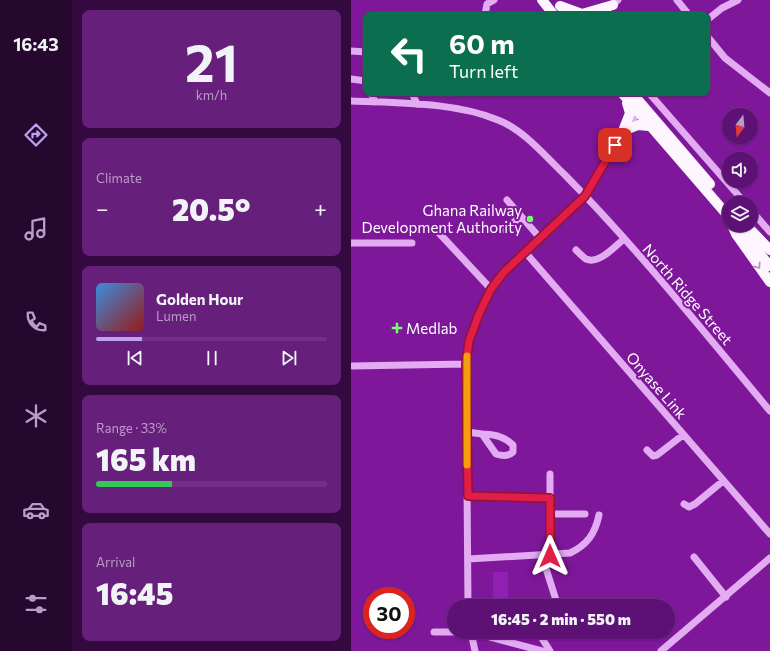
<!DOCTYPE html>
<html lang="en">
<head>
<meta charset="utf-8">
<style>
	body { margin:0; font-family:Commissioner,sans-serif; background:#671f7c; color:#f1f3f6; height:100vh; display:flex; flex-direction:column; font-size:15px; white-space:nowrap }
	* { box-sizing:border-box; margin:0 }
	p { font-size:13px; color:#b99dc5 }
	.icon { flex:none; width:22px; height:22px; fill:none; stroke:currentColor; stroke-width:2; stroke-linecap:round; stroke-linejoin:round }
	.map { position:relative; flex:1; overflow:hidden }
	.panel { display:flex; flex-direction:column; gap:10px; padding:10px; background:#340940; width:279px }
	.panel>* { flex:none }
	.hud { position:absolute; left:12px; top:12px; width:347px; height:84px; border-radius:8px; box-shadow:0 1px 3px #0004,0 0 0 1px #733186; background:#0b6e4f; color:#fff; overflow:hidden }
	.needle { width:26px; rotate:196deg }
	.tools { position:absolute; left:371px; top:108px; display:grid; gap:8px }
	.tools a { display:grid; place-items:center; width:36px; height:36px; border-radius:50%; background:#5e1174; box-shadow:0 1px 3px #0004,0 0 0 1px #733186; font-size:20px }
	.speed { position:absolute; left:12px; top:587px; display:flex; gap:8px; font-size:20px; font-weight:700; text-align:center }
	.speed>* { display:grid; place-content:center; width:52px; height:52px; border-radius:50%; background:#5e1174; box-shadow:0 1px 3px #0004,0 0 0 1px #733186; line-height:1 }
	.speed .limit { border:6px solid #d22; background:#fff; color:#111 }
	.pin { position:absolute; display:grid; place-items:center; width:34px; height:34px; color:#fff; margin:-17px; border-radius:8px; box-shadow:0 2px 6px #0006 }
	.me { position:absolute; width:44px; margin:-22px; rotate:0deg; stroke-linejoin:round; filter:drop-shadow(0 0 3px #0008) }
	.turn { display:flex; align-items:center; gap:14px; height:84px; padding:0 20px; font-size:18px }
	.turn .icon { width:52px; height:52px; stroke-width:2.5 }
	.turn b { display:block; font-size:28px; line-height:34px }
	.big { font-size:30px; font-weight:800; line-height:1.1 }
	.panel .tile { flex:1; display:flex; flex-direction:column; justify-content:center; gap:6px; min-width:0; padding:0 14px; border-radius:8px; background:#671f7c }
	.panel .dial { align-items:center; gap:0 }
	.dial b { font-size:52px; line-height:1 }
	.song { display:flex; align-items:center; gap:12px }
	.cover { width:48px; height:48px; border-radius:6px; background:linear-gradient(135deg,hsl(210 70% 55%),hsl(0 70% 35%)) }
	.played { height:4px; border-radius:2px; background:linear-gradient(90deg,#bca0f2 20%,#733186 20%) }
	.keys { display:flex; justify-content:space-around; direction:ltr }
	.heat { display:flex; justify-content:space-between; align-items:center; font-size:22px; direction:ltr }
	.charge { height:6px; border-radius:3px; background:linear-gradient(90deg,#34c759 33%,#733186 0) }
	.trip { position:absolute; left:96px; top:599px; width:228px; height:40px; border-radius:20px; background:#5e1174; box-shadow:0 1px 3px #0004,0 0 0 1px #733186; font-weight:800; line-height:40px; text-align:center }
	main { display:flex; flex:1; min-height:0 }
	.tabs { display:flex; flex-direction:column; width:72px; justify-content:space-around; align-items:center; background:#26072e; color:#b99dc5 }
	.tabs .icon { width:28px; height:28px }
	.tabs .current { color:#bca0f2 }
	.tabs b { font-size:18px; color:#f1f3f6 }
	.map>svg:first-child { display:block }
</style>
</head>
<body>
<main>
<nav class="tabs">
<b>16:43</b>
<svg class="icon current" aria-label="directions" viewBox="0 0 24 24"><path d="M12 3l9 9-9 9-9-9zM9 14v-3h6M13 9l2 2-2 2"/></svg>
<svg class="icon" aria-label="music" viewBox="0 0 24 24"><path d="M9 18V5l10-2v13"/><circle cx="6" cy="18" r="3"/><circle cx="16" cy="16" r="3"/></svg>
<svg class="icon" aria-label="phone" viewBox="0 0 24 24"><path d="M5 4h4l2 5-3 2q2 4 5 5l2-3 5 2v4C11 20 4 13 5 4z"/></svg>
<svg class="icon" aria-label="climate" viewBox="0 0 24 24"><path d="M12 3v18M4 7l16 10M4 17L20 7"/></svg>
<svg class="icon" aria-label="car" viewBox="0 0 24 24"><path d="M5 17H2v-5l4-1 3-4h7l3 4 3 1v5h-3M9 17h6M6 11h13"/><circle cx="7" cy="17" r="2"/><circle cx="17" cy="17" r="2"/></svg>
<svg class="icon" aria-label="filters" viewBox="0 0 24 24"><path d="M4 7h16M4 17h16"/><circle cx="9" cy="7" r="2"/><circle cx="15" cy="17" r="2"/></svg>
</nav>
<section class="panel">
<div class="tile dial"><b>21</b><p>km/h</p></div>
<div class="tile"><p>Climate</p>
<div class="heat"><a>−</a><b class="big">20.5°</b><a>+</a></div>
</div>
<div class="tile">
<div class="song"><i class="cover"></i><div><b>Golden Hour</b><p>Lumen</p></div></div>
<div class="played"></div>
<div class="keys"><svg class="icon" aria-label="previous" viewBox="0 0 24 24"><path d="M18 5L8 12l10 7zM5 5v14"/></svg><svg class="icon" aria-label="pause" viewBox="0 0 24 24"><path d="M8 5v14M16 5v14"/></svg><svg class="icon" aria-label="next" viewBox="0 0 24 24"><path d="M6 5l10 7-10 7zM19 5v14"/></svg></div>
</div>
<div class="tile"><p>Range · 33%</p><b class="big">165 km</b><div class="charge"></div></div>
<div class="tile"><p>Arrival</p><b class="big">16:45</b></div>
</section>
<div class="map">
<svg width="419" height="651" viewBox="0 0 419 651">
	<rect width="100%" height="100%" fill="#7e179a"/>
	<path fill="#921fb3" d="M142,572H157V602H142Z"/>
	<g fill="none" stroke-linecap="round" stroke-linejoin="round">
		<path stroke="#e2abf2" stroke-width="7" d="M326,0L338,15
			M134,15L136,4L143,0
			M249,15L267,0
			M356,20L371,8L387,0
			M356,36L374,58L419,93
			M0,51L15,52
			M0,79L15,81
			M20,93L24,102
			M61,93L66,104
			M298,93L394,203
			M0,101C46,103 104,102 147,120C173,130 194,156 214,175C287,249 352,331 419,411
			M156,200L189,238
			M400,210L419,232
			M154,230L170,216
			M88,233L140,289
			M0,243H61
			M225,250C228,253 232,257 235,259C248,265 264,246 273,239
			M174,252L419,534
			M0,366L115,364
			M116,432L131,434
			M131,434C142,434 154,437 162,445V452C157,457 151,456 145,454Z
			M296,450L302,456L306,455L332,435
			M199,474V556
			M117,496L199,497
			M333,504L338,507L344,504L372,481
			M199,514H234
			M191,556L205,600L208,606
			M343,557L375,597
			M117,559L219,553C236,545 244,534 248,515
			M117,606L115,364L118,341L140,289L153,272L235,196L270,136L290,109
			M83,632H114
			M120,632L124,651
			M187,632L199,651
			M139,637L191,651
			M310,651L419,558"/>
		<path stroke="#fef6ff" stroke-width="10" d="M191,0L203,15
			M209,6L231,14L262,5
			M271,93L378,217
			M281,93L359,184
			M275,130L287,125L298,126
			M270,136L279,113L276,103
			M381,225L385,234L419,282
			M395,225L419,250
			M391,233L419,266"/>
	</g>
	<defs><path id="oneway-chevron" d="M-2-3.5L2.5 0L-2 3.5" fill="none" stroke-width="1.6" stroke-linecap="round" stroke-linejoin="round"/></defs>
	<use stroke="#be86cc" href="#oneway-chevron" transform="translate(407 266) rotate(55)"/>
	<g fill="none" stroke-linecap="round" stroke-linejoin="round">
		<g stroke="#92132f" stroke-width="10">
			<path id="route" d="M199,556V498L117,496L115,364L118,341L128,314L140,289L153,272L234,196L264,145"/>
		</g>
		<use href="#route" stroke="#e11d48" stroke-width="7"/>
		<path stroke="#f59e0b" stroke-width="7" d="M116,356V465"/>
	</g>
	<g fill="#75ff6c" stroke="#7e179a" stroke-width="1.5">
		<circle cx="179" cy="219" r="4"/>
		<path d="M44 322h4v4h4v4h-4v4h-4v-4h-4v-4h4z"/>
	</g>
	<g text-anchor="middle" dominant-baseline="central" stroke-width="4" stroke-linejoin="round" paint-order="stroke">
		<g font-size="15" fill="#fff" stroke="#7e179a" text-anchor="end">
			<text x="171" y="210">Ghana Railway<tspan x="171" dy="17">Development Authority</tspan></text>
			<text x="55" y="328" text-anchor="start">Medlab</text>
		</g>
		<g font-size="15" fill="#fff" stroke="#7e179a">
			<text transform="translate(337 294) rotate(49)">North Ridge Street</text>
			<text transform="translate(306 385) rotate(49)">Onyase Link</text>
		</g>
	</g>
</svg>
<div class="tools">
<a><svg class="needle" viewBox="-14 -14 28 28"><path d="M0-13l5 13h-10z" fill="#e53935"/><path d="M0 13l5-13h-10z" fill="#b99dc5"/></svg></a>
<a><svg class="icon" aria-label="sound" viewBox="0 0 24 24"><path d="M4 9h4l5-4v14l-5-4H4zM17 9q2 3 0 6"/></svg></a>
<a><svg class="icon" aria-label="layers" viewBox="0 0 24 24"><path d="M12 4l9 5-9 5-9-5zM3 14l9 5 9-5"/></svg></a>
</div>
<div class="speed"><div class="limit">30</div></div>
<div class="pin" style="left:264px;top:145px;background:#d93025"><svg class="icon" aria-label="arrive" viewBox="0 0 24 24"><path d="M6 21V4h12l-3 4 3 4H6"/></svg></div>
<svg class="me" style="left:199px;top:556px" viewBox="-20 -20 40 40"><path d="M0-17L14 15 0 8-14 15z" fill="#e11d48" stroke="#fff" stroke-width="4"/></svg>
<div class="trip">16:45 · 2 min · 550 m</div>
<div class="hud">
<div class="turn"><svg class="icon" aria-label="left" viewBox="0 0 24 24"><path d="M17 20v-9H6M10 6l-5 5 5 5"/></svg><div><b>60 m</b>Turn left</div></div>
</div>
</div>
</main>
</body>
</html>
